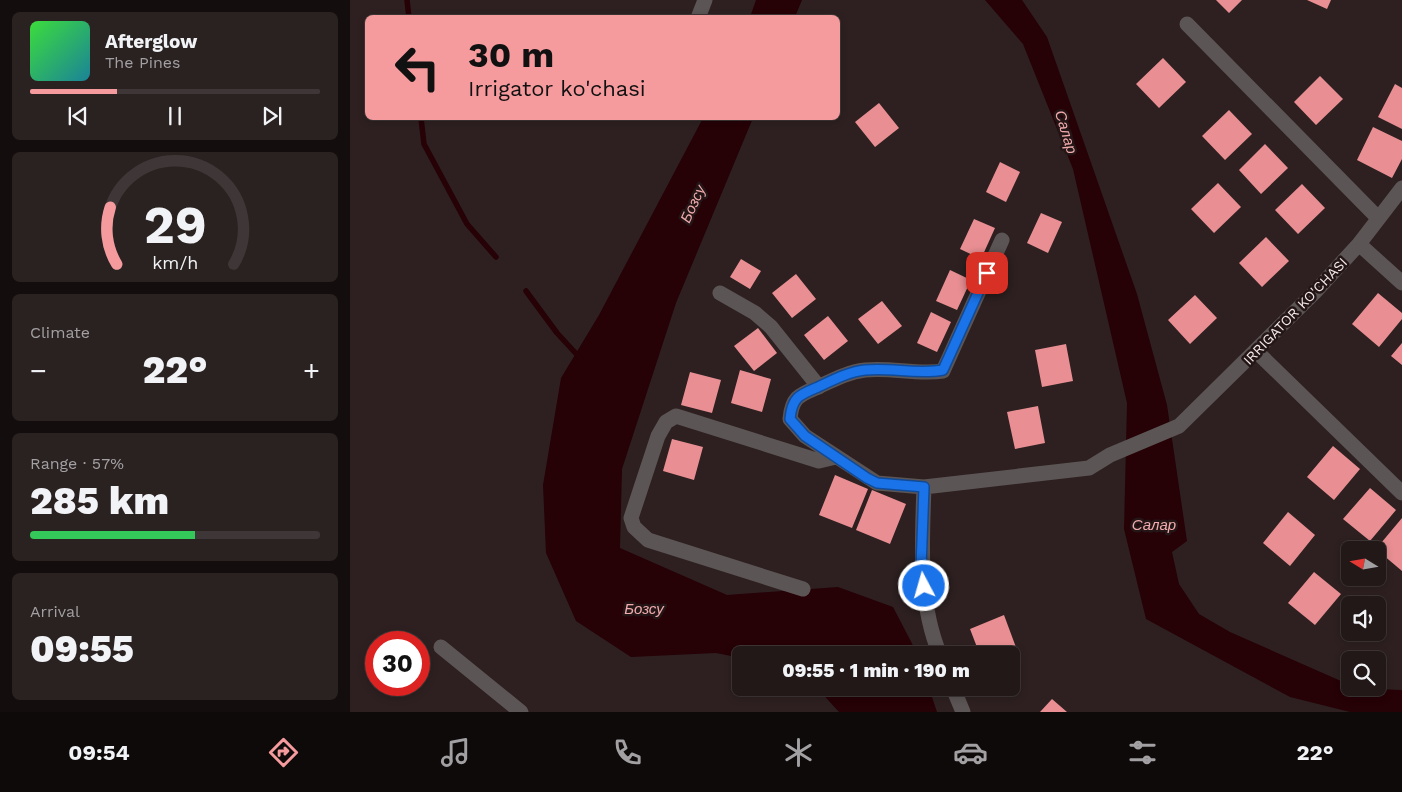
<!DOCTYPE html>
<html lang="en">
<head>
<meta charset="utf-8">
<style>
	body { margin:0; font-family:"Work Sans",sans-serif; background:#2a2121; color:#f1f3f6; height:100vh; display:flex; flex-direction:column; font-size:19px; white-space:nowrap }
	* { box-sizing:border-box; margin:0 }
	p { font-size:16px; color:#a2a0a2 }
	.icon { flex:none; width:28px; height:28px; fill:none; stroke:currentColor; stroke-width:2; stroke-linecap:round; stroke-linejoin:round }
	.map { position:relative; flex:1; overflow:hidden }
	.sheet { display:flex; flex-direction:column; gap:12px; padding:12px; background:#130d0d; width:350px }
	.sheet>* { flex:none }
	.banner { position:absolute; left:15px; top:15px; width:475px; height:105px; border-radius:8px; box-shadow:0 2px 8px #0003,0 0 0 1px #3f3737; background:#f59b9e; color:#111; overflow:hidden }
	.needle { width:32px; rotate:281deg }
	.buttons { position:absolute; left:991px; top:541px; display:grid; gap:10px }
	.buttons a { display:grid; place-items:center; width:45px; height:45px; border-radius:8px; background:#221818; box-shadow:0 2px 8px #0003,0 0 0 1px #3f3737; font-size:25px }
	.speed { position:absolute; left:15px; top:631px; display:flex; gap:10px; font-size:25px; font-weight:700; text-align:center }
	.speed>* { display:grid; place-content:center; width:65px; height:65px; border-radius:50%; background:#221818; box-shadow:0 2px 8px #0003,0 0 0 1px #3f3737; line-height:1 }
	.speed .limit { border:8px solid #d22; background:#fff; color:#111 }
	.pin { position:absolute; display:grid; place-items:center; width:42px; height:42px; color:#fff; margin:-21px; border-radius:10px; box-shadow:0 2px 8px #0006 }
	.me { position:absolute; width:55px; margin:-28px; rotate:354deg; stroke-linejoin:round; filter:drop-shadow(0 0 4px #0008) }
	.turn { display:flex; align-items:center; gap:18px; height:105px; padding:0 20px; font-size:22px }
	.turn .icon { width:65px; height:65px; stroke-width:2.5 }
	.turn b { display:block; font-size:35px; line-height:42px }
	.big { font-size:38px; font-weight:800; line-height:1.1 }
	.sheet .widget { flex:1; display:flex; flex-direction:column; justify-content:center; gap:8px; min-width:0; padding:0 18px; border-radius:8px; background:#2a2121 }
	.sheet .dial { align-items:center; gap:0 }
	.dial svg { height:130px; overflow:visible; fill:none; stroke:#3f3737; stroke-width:7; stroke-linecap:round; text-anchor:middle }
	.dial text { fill:#f1f3f6; stroke:none }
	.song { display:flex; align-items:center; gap:15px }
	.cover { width:60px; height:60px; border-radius:8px; background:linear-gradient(135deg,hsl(120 70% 55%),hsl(190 70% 35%)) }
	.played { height:5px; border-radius:2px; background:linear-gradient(90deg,#f59b9e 30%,#3f3737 30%) }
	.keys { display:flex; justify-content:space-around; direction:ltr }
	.heat { display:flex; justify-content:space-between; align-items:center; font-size:28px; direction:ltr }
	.charge { height:8px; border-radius:4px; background:linear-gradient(90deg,#34c759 57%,#3f3737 0) }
	.trip { position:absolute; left:382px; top:646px; width:288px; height:50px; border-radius:8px; background:#221818; box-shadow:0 2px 8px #0003,0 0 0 1px #3f3737; font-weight:800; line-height:50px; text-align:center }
	.menu { display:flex; height:80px; justify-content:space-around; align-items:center; background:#0e0a0a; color:#a2a0a2 }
	.menu .icon { width:35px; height:35px }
	.menu .selected { color:#f59b9e }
	.menu b { font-size:22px; color:#f1f3f6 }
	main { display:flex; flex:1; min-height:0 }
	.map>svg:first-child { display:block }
</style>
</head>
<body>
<main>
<section class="sheet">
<div class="widget">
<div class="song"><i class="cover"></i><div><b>Afterglow</b><p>The Pines</p></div></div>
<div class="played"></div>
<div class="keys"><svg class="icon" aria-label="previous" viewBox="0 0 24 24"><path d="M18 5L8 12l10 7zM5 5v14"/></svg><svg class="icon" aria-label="pause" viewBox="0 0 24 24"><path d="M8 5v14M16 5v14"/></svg><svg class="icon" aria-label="next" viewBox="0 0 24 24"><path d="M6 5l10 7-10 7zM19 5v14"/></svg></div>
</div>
<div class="widget dial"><svg viewBox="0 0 100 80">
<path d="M14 69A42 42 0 1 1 86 69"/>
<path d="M14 69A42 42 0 0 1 10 34" stroke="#f59b9e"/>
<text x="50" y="56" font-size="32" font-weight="700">29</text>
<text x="50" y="72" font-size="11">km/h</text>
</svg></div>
<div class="widget"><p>Climate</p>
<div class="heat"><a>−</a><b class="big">22°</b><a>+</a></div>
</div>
<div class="widget"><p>Range · 57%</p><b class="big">285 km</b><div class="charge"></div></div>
<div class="widget"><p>Arrival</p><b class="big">09:55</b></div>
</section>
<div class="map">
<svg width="1052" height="712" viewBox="0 0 1052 712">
	<rect width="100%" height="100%" fill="#2e2020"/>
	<path fill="#260106" d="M406,0H452L445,17H400Z
		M635,0H672L697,37L787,294L817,405L837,541L822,552L829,584L849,614L880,632L1000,685V688L1052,690V712H1000L940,697L796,619L774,529L777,403L723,169L673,44Z
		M353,118H403L326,303L272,469L270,548L377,595L488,587L543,607L568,655H391V658L366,653L281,657L226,621L196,553L193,485L211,378L249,315Z
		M467,688H579L587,712H489Z"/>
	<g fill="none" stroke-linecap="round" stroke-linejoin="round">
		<path stroke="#260106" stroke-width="5.5" d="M57,0L59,18
			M71,118L74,144L117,224L146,257
			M176,291L207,333L231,359"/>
	</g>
	<path fill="#e98f93" d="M866,0H892L879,13Z
		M957,0H981L977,9Z
		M813,58L836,82L809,108L786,84Z
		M970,76L993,99L966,125L944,102Z
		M1045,84L1052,88V129L1028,117Z
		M529,103L549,128L525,147L505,122Z
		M879,110L902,134L875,160L852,136Z
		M1023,127L1052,141V159L1042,178L1007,160Z
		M915,144L938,168L911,194L889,170Z
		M650,162L670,172L656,202L636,192Z
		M868,183L891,207L864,233L841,209Z
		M952,184L975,208L948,234L925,210Z
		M691,213L712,222L698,253L677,243Z
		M624,219L645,228L631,259L610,249Z
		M916,237L939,261L912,287L889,263Z
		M391,259L411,271L400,289L380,277Z
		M600,270L621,280L607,310L586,301Z
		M446,274L466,299L442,318L422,293Z
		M1028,293L1052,313V319L1029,347L1002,324Z
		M845,295L867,318L840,344L818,320Z
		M532,301L552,326L528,344L508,319Z
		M581,312L601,322L587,352L567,343Z
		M478,316L498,341L474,360L454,335Z
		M408,328L427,353L404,371L384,346Z
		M1052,343V365L1041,356Z
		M716,344L723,381L692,387L685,350Z
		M390,370L421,379L412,412L381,403Z
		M340,372L371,380L362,413L331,405Z
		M688,406L695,443L665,449L657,412Z
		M322,439L353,447L344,480L313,471Z
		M983,446L1010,469L984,500L957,477Z
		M485,475L518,489L502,528L469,515Z
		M1020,488L1046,510L1020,541L993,519Z
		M522,490L556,504L540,544L506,530Z
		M938,512L965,535L940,566L913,543Z
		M1052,518V571L1026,549Z
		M964,572L991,594L965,625L938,603Z
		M654,615L670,658L661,661V655H630L620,629Z
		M702,699L717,712H690Z"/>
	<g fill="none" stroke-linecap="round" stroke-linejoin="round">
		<path stroke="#5c5555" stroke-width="15" d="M348,18L355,0
			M837,24L1028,218
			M652,240L593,371C567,375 541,367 515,370C498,372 483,380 468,387C449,395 442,397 440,419L455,436L527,483L574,487L739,468L760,455L829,426L965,292L1009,244L1052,188
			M1009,244L1052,283
			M370,293L405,313L421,327L469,387
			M906,351L1052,493
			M574,487C572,544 568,602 590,655
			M453,589L298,540L284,527L281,518L308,436L316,422L326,416L469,461L486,457
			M91,647L171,712
			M603,688L613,712"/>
	</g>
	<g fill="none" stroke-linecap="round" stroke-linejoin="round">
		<g stroke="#114b97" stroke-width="12">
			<path id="route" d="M574,586L571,568L574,487L527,483L517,478L455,436L440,419C442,397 449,395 468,387C483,380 498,372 515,370C541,367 567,375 593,370L637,273"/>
		</g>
		<use href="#route" stroke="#1a73e8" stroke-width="9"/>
	</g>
	<g text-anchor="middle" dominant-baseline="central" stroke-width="5" stroke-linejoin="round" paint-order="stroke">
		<g font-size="14" fill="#f4e9e9" stroke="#241617">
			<text transform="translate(945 311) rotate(-46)">IRRIGATOR KO'CHASI</text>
		</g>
		<g font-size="15" font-style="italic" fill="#f2abad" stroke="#241617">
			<text transform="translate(716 132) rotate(73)">Салар</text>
			<text transform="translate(343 204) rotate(-65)">Бозсу</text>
			<text x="804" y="525">Салар</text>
			<text x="294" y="609">Бозсу</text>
		</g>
	</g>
</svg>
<div class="buttons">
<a><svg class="needle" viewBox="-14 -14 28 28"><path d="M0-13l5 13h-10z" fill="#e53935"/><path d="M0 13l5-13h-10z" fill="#a2a0a2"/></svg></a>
<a><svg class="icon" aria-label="sound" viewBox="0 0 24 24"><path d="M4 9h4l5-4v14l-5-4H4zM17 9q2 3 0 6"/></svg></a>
<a><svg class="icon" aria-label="search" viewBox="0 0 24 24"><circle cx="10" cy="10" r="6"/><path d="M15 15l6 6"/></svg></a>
</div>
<div class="speed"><div class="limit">30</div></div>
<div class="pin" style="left:637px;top:273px;background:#d93025"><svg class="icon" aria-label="arrive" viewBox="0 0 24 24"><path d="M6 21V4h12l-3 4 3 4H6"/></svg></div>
<svg class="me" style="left:574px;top:586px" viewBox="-20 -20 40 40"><circle r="17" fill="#1a73e8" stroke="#fff" stroke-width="3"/><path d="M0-11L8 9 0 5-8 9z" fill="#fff"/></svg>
<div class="trip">09:55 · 1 min · 190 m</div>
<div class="banner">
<div class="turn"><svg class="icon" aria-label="left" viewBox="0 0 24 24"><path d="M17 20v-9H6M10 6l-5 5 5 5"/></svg><div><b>30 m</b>Irrigator ko'chasi</div></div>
</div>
</div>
</main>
<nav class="menu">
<b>09:54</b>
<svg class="icon selected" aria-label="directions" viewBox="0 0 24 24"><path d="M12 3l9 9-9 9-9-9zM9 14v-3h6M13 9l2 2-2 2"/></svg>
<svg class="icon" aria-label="music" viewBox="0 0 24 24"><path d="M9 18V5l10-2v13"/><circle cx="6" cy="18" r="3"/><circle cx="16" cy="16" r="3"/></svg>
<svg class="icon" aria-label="phone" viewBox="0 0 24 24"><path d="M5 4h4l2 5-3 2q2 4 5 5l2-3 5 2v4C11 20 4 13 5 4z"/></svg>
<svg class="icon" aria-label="climate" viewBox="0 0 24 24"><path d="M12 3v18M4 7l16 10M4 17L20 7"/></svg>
<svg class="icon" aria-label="car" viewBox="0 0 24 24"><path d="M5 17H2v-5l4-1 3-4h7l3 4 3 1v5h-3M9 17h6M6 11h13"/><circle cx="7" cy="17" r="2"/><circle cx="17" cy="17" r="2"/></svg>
<svg class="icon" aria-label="filters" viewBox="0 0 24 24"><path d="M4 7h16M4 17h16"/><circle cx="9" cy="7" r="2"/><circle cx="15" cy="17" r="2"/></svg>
<b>22°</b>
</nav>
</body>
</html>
